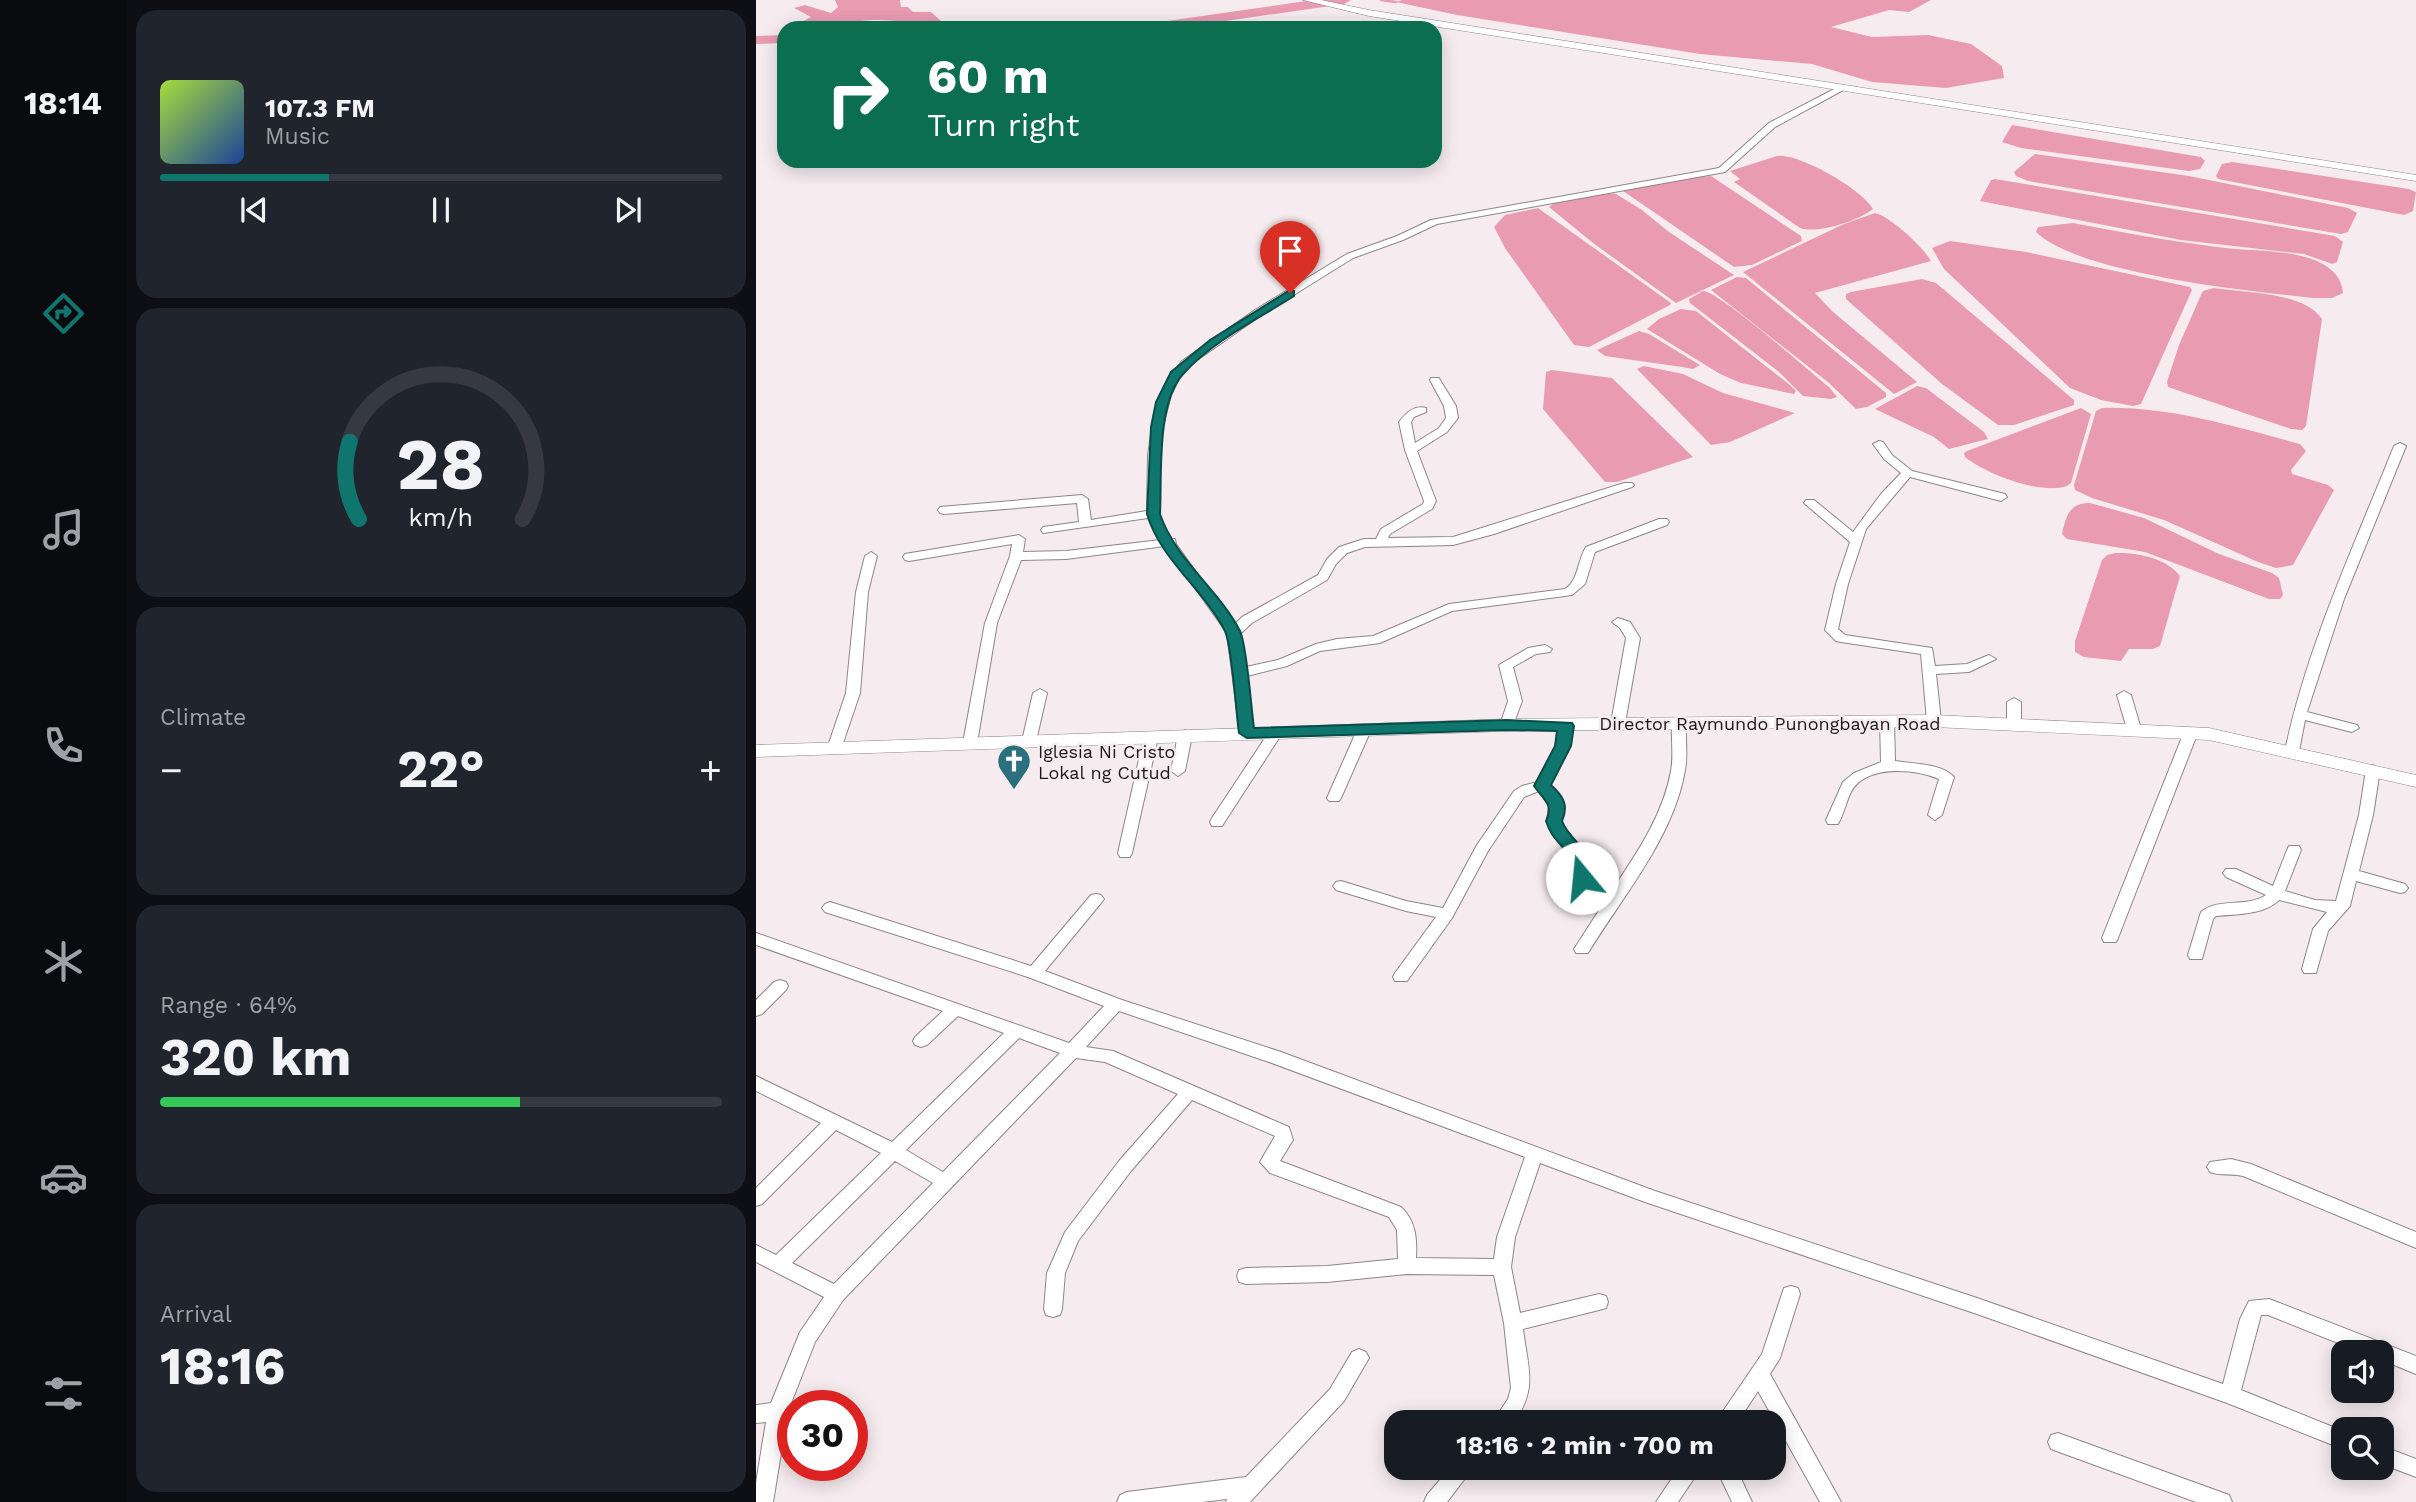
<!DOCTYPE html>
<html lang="en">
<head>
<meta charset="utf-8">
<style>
	body { margin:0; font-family:"Work Sans",sans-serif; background:#20242c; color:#f1f3f6; height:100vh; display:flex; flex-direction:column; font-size:26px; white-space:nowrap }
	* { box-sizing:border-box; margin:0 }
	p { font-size:23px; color:#9ea1a6 }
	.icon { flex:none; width:38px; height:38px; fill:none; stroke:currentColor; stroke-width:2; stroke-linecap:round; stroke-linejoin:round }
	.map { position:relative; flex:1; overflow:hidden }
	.sheet { display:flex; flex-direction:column; gap:10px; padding:10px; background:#0d0f14; width:630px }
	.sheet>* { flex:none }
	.top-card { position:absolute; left:21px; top:21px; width:665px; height:147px; border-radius:21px; box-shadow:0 4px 18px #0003; background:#0b6e4f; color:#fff; overflow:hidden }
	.tools { position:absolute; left:1575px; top:1340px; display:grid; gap:14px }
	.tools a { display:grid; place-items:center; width:63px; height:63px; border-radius:14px; background:#171b24; box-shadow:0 4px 18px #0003; font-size:35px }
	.speed { position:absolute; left:21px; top:1390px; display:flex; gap:14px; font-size:35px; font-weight:700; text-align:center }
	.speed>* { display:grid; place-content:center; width:91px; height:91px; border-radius:50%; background:#171b24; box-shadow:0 4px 18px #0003; line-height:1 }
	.speed .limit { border:10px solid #d22; background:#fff; color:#111 }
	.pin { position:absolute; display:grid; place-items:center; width:60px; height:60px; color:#fff; margin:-72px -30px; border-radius:50% 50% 50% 0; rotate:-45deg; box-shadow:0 0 7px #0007 }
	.pin .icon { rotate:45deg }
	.me { position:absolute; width:77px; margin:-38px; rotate:343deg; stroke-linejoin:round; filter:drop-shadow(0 0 5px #0008) }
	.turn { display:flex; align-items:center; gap:24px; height:147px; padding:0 35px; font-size:32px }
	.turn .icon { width:91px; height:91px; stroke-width:2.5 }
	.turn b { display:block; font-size:49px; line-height:60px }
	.big { font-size:52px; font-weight:700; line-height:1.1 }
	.sheet .card { flex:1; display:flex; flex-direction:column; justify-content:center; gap:10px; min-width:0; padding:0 24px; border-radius:21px; background:#20242c }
	.sheet .dial { align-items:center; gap:0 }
	.dial svg { height:182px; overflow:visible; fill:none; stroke:#363941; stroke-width:7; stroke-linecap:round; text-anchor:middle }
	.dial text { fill:#f1f3f6; stroke:none }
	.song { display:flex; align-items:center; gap:21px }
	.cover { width:84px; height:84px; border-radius:10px; background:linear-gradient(135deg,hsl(80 70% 55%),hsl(220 70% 35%)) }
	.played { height:7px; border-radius:4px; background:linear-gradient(90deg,#0f766e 30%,#363941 30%) }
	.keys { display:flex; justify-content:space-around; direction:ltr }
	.heat { display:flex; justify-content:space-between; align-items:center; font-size:38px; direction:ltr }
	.charge { height:10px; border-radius:5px; background:linear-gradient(90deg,#34c759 64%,#363941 0) }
	.trip { position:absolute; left:628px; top:1410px; width:402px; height:70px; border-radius:21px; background:#171b24; box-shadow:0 4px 18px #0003; font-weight:700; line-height:70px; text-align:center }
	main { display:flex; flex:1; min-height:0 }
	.menu { display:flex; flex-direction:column; width:126px; justify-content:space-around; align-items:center; background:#090b0e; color:#9ea1a6 }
	.menu .icon { width:49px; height:49px }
	.menu .selected { color:#0f766e }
	.menu b { font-size:32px; color:#f1f3f6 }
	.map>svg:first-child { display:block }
</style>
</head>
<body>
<main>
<nav class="menu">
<b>18:14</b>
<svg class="icon selected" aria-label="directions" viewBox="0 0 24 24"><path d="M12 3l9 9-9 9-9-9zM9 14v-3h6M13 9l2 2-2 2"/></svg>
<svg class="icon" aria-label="music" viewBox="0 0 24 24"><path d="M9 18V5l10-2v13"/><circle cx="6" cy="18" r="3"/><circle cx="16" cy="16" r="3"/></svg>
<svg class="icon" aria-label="phone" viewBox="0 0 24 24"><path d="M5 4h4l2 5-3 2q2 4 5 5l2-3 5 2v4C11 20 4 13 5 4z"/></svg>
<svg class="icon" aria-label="climate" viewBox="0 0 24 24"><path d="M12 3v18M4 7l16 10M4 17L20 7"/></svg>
<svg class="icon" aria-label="car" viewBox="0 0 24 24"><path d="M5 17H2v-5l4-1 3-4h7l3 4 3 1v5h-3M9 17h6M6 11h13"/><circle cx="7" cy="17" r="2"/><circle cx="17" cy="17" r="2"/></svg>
<svg class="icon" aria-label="filters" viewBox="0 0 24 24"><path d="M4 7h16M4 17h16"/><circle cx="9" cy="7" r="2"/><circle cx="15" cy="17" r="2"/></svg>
</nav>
<section class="sheet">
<div class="card">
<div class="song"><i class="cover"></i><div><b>107.3 FM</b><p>Music</p></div></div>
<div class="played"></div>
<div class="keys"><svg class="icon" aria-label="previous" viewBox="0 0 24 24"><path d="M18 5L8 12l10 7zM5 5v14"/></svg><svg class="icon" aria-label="pause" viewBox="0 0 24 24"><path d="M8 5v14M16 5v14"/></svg><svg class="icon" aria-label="next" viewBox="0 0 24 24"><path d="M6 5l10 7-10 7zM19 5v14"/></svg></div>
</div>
<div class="card dial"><svg viewBox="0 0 100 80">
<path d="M14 69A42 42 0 1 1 86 69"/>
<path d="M14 69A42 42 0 0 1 10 35" stroke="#0f766e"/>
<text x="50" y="56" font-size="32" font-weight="700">28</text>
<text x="50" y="72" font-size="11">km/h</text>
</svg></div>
<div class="card"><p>Climate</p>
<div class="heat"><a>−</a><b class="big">22°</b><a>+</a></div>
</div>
<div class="card"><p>Range · 64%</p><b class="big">320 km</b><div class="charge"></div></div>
<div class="card"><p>Arrival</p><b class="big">18:16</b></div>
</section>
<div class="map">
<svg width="1660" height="1502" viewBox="0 0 1660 1502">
	<rect width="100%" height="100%" fill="#f6ecef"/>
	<path fill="#e99bb1" d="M79,0C103,0 122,0 144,0L145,7H152L157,12H175L185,21L197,24C168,27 119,13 91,25L92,28H34L55,17L38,8L49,5L75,13L82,7Z
		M646,0H1175L1153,12L1133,10L1075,27L1116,37L1172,35L1215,44L1246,66L1248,78L1190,88L1116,82L1056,64L944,54L701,15L640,2Z
		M1256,125L1445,157L1449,161L1444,169L1433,171L1265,148L1246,142Z
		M1279,154L1433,176L1592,208L1601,213L1592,232L1585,234L1272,181L1260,176L1258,172Z
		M1021,156C1043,153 1107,190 1117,209C1102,221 1062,234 1044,228L978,182L984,179L974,171Z
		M1476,162L1653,189L1660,192L1657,211L1648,215L1462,179L1460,176L1466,164Z
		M955,176L1045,236L1046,241L996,265L978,267L867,191L932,178Z
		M1239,179L1579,236L1587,242L1581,262L1576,264L1548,254L1425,240L1224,201L1235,180Z
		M850,193L860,194L886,210L913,232L978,275L920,303L837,243L793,207L798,203Z
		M782,208L915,303L914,305L833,347L818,345L749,248L738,227L749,215Z
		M1119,213C1134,216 1168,248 1175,261L1059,293L1076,311L1161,382L1138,394L987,272L1088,224Z
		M1317,223C1365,232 1413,241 1461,247C1494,252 1537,248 1567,264C1579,271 1586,280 1587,293L1576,298H1556C1494,291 1323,274 1280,232L1282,227Z
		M1194,241L1270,252L1434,287L1436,290L1385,404L1377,406L1345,400L1314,388L1188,269L1176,248Z
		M981,277L990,278L1130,393V397L1111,407L1100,409L1073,383L955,290Z
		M1166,279L1180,283L1318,400V405L1258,425H1242L1186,384L1090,299V294L1095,292Z
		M1458,288C1490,293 1548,292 1566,319L1550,426L1546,430L1535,429L1412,387L1411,382L1423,345L1445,295L1447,291Z
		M947,291C963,291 1054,372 1073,387L1081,397L1075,399L1047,396L1023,372L934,303L933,299Z
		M925,309L940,311L1034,385L1040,391L1038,394L985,383L964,374L891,329L903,319Z
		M883,331L893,334L944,365L937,369L926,367L849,356L841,350Z
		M888,366L927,374L967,393L1039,413L974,442L955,445L881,369Z
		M796,370L856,378L937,457L861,482H849L787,409L790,372Z
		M1161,386L1170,388L1228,432L1232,439L1193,449L1178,437L1119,409Z
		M1325,408L1335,414L1315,483L1311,486C1284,495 1230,474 1209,457L1208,453L1211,451Z
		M1346,408C1413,406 1480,427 1544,444L1550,451L1535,470L1536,474L1572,485L1578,490L1537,565L1520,568L1502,562L1408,520L1336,498L1319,490L1318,485L1340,411Z
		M1334,503L1388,518L1463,554L1516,573L1523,578L1527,595L1524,599H1513L1389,552L1311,539L1306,534C1310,516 1313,503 1334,503Z
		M1359,553C1380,552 1411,558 1424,576L1404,646L1397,649H1373L1365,661L1328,657L1319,652V641L1346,560L1351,555Z"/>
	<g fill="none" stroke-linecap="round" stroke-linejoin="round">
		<path stroke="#e99bb1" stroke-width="2.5" d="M625,0L640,2"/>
		<path fill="#e99bb1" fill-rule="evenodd" d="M557,0H595L588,4L421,28H383L390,24Z
			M28,35V43L0,44V36Z"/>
		<g stroke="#8e8587" stroke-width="2">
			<path id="minor" d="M1084,86L1091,88L1019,127L969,172L681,224L647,240L597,258L507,314L434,365L423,379L415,395L405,434L403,514L406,524L416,539H419L420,544L478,625L486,617L562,575L571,559L583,547L608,539H620L625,529L667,504L668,501L649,450L643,422C650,413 658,405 670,408V412L658,417L655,422L659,443L683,428L690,418L688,406L674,380L675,378H683L684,380L700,406L702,418L691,432L661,451L680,501L676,509L634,534L632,538L697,537L868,483H876L878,485L876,487L738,534L697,545L609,547L591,553L580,564L571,580L496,623L484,634L490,667L522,660L560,644L581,639L617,636L693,604L809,589C823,580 821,561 830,547L903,519H911L913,522L911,525L839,552L829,584L816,595L696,611L624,643L564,651L531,666L491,676L498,733L491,737L484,733L471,633L409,546L310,559L265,560L241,623L221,743L214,748L209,746L207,743L229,623L254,556L256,544L153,561L149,560L147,557L149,554L263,535L269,539L267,552L310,551L405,540L392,518L287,533L285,530L287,527L323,522L321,503L188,514L184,513L182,510L184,507L326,495L332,499L335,520L391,511L392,455L398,414L413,378L426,361L499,310L591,254L641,236L675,220L963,168L1013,123Z
				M1123,441L1127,442L1136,455L1156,471L1249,494L1251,497L1245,501L1154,477L1110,529L1092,584L1082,629L1089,635L1176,648L1179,666L1211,664L1233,655L1240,659L1213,672L1180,674L1185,721L1178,725L1171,721L1165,654L1085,642L1080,641L1069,630L1080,584L1094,542L1048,503L1050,500H1058L1097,532L1125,494L1145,473L1128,459L1117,444Z
				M1644,443L1650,446L1588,599L1551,712L1601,725L1603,728L1596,732L1549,720L1543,751L1536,756L1531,754L1529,751C1551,646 1598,546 1638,446Z
				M115,552L121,556L112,592L104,693L85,749L78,754L71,749L90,693L100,592L109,556Z
				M862,618L874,622L884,638L869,723L862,727L855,723L870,638L864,628L856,622Z
				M789,645L796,649L794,652L780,654L757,667L766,701L756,728H746L744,725L752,701L743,665L772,648Z
				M284,689L291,693L280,741L273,746L266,741L277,693Z
				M1368,691L1375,695L1385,729L1383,732H1373L1371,729L1361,695Z
				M1258,698L1265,702V725L1258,729L1251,725V702Z
				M1131,717L1138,721L1139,761C1157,764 1185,763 1198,777L1186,815L1179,820L1172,815L1183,779C1159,769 1110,764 1095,792C1090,802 1088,814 1082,824H1072L1070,820L1087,782L1098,773L1125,762L1124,721Z
				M923,718L930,722C929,738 932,755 929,770C918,837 866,897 832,953H820L818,949L851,898L834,892L821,882L817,856L796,833L791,821L793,806L783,791L768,797L732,851L696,918L651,981H639L637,977L639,973L680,917L650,911L580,890L577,886L580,882L585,881L650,901L687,908L721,845L758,791L766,786L781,782L800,746L803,727L810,723L817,727L814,746L794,785L807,802L808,810L805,821L808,827L831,855L833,876L844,884L857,889C881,853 907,815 915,771C918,755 915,738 916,722Z
				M608,726L615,730L585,798L583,801H573L571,798L601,730Z
				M520,728L527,732L466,826H456L454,822L456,818L515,729Z
				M1435,728L1442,732L1362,938L1360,942H1348L1346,938L1428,732Z
				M429,730L436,735L429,771L422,776L415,771L422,735Z
				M395,732L402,737L376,853L374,857H364L362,853L388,737Z
				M1617,765L1624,770L1617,815L1603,871L1649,884L1652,888L1649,892L1644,893L1600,881L1594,906L1572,931L1560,973H1548L1546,969L1557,929L1571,912L1523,900C1508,915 1480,914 1460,916L1457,919L1446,959H1434L1432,955L1445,912C1463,897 1491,908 1510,895L1470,877L1467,873L1470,869H1480L1517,886L1531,850L1533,846H1543L1545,850L1529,891L1559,900L1580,901L1603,815L1610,770Z
				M340,894L345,895L348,899L345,903L289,971L366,1000L525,1052L899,1191L1221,1298L1467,1384L1484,1319L1493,1301L1513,1299L1660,1356V1374L1626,1360V1353H1607L1512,1315H1505L1485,1390L1587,1431V1449L1471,1403L1221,1314L889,1202L784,1163L759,1237L755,1267L764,1313L843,1294L850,1296L852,1302L850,1308L843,1310L767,1329C772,1369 782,1387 758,1423H736L752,1399L755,1388L748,1323L738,1275L651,1274L571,1282L490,1284L483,1282L481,1276L483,1270L490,1268L571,1266L642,1259L641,1230L633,1217L514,1173L504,1162L519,1136L436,1100L375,1171L322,1241L309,1273L306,1309L304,1315L297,1317L290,1315L288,1309L291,1273L309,1232L363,1161L422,1094L349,1062L320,1058L87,1300L59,1342L32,1411L17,1502H0V1483L10,1422L0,1423V1405L15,1403L44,1332L68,1297L0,1262V1245L20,1255L125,1153L80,1130L6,1204L0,1206V1188L65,1123L0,1091V1076L136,1142L248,1033L202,1016L171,1045L165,1047L159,1045L157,1041L159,1037L187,1011L0,945V933L313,1043L348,1006L272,977L69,912L66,908L69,904L74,902L275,966L335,895ZM363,1011L513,1062L769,1157L741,1237L738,1259L660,1258C661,1239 660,1221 645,1207L524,1161L537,1140L533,1127L357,1051L330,1047ZM263,1038L304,1053L187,1172L150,1150ZM139,1161L177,1183L78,1284L36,1263Z
				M24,980L30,982L32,986L30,990L6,1014L0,1016V1000L18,982Z
				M1475,1159L1495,1164L1660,1232V1248L1487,1176C1476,1173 1464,1176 1454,1172L1451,1167L1454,1162Z
				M1035,1286L1042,1288L1044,1294L1024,1358L1014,1374L1085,1502H1064L1002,1391L981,1423H959L1006,1354L1028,1288Z
				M603,1349L610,1352L613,1358L588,1401L494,1502H470L471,1499L446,1502H361L364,1495L371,1492L490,1477L574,1389L596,1352Z
				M1302,1433L1473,1495L1476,1502H1440L1295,1449L1292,1442L1295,1435Z
				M1626,1446L1660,1459V1477L1626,1464Z
				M694,1468H717L691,1502H668L671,1495Z
				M923,1468H945L922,1502H900Z
				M960,1468H980L996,1502H976Z"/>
		</g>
		<g stroke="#8e8587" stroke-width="1">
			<path id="tertiary" d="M547,0H565L613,10L1660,175V181L613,16Z
				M1178,715L1453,728L1660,775V787L1453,740L1178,727L751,731L0,757V745L751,719Z"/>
		</g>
		<use href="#minor" fill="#fff" fill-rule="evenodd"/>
		<use href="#tertiary" fill="#fff" fill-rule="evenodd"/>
	</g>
	<path fill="#0f766e" stroke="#0a4d48" stroke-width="2" d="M534,290L538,291V296C502,319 457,341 428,373C400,402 406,476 404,514C419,559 463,590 484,631C491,646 495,707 498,728L751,720L816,723L818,726L815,746L795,785C807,796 813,805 806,821C814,843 845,854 832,882L826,884L817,878C815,842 799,849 790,821C798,804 788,800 778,786L799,746L801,731L751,730L491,738L483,733C480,713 476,646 469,631C448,590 404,559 391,514L395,427L400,402L415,372L454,340Z"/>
	<defs>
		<g id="church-pin" transform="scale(1.75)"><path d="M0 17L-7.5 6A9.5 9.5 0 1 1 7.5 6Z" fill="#2a717d" stroke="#f6ecef"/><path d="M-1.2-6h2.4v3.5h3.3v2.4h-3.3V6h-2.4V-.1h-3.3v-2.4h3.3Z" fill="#fff"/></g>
	</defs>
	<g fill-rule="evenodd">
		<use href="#church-pin" x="258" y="761"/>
	</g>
	<g text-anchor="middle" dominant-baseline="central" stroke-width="5" stroke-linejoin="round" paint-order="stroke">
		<g font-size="18" fill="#1c1819" stroke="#f6ecef">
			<text x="1014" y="723">Director Raymundo Punongbayan Road</text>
		</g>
		<g font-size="18" fill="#1c1819" stroke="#f6ecef" text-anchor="start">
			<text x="282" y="751">Iglesia Ni Cristo<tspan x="282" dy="21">Lokal ng Cutud</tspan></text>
		</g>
	</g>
</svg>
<div class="tools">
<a><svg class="icon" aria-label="sound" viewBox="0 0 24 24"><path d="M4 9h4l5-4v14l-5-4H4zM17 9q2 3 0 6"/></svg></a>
<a><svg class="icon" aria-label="search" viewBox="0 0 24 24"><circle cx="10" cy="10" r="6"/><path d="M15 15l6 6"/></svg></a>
</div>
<div class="speed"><div class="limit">30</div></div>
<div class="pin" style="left:534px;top:293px;background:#d93025"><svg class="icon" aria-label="arrive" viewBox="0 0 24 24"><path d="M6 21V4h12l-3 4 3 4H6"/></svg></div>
<svg class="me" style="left:826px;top:878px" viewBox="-20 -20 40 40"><circle r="19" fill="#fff"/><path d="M0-13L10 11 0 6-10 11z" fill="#0f766e"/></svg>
<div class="trip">18:16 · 2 min · 700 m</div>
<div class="top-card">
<div class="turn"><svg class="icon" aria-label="right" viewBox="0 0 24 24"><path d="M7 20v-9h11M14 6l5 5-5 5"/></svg><div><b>60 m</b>Turn right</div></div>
</div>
</div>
</main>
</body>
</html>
